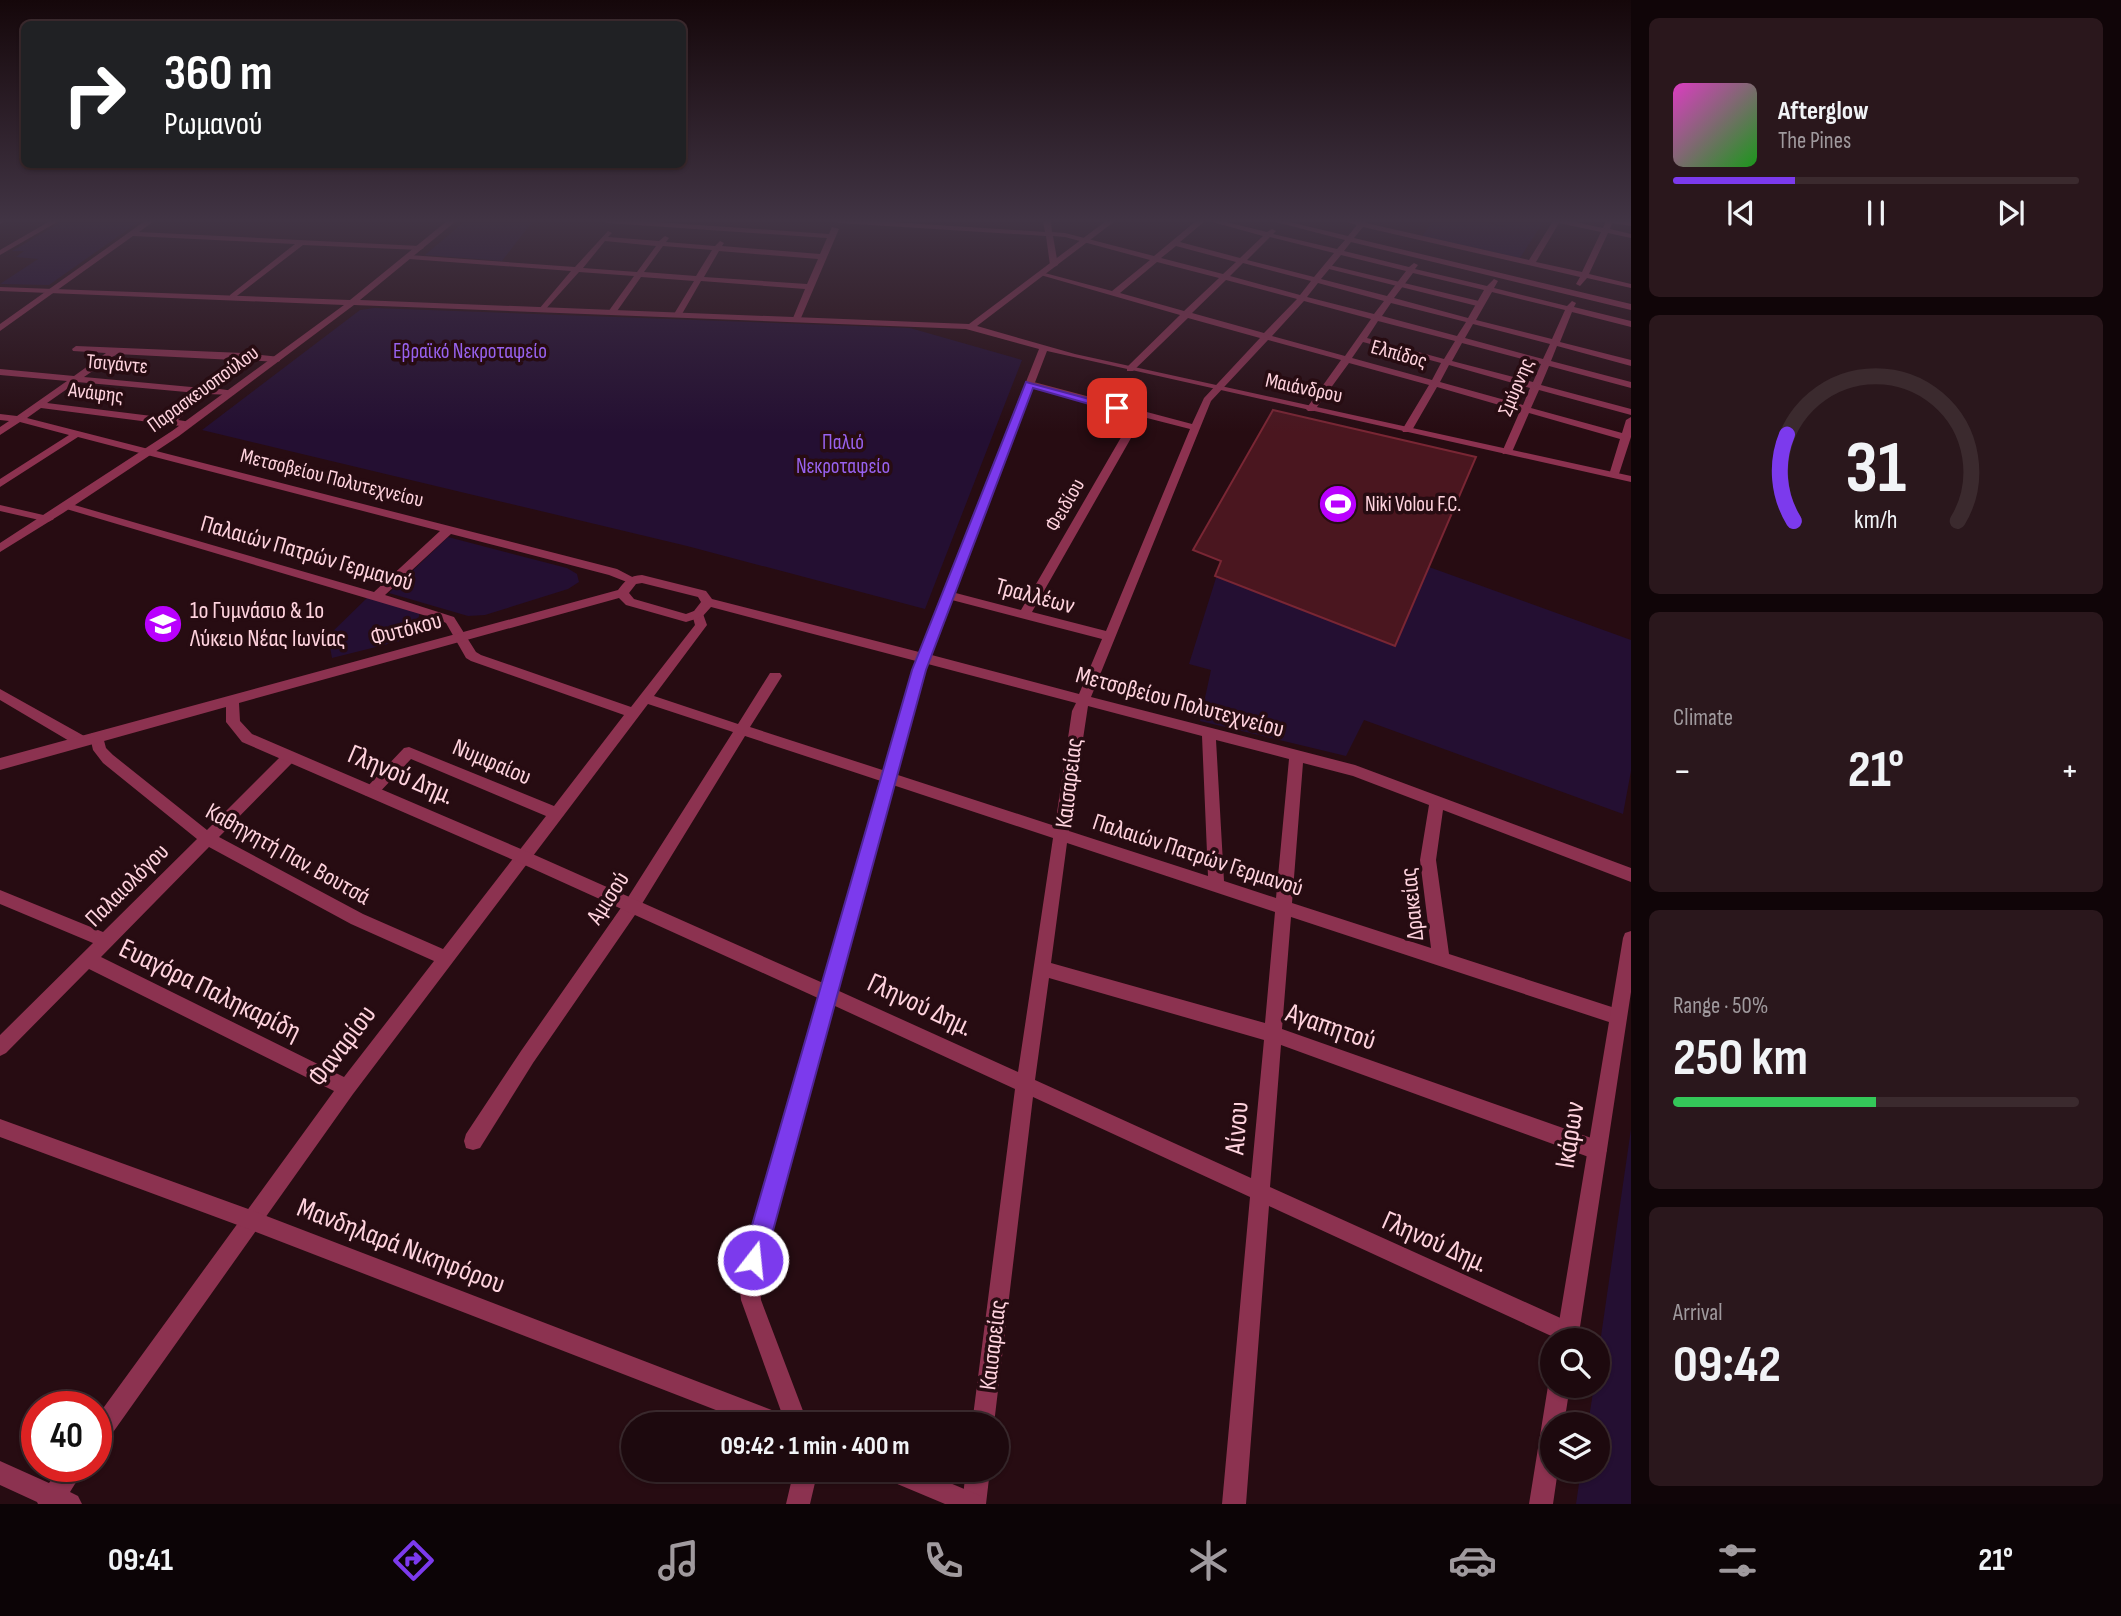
<!DOCTYPE html>
<html lang="en">
<head>
<meta charset="utf-8">
<style>
	body { margin:0; font-family:"Sofia Sans Condensed",sans-serif; background:#2a171c; color:#f1f3f6; height:100vh; display:flex; flex-direction:column; font-size:26px; white-space:nowrap }
	* { box-sizing:border-box; margin:0 }
	p { font-size:23px; color:#a09a9e }
	.icon { flex:none; width:38px; height:38px; fill:none; stroke:currentColor; stroke-width:2; stroke-linecap:round; stroke-linejoin:round }
	.map { position:relative; flex:1; overflow:hidden }
	.drawer { display:flex; flex-direction:column; gap:18px; padding:18px; background:#100508; width:490px }
	.drawer>* { flex:none }
	.guide { position:absolute; left:21px; top:21px; width:665px; height:147px; border-radius:10px; box-shadow:0 2px 5px #0004,0 0 0 2px #3b2a2e; background:#202124; color:#fff; overflow:hidden }
	.buttons { position:absolute; left:1540px; top:1328px; display:grid; gap:14px }
	.buttons a { display:grid; place-items:center; width:70px; height:70px; border-radius:50%; background:#1d090e; box-shadow:0 2px 5px #0004,0 0 0 2px #3b2a2e; font-size:35px }
	.speed { position:absolute; left:21px; top:1391px; display:flex; gap:14px; font-size:35px; font-weight:700; text-align:center }
	.speed>* { display:grid; place-content:center; width:91px; height:91px; border-radius:50%; background:#1d090e; box-shadow:0 2px 5px #0004,0 0 0 2px #3b2a2e; line-height:1 }
	.speed .limit { border:10px solid #d22; background:#fff; color:#111 }
	.pin { position:absolute; display:grid; place-items:center; width:60px; height:60px; color:#fff; margin:-30px; border-radius:14px; box-shadow:0 4px 10px #0006 }
	.me { position:absolute; width:77px; margin:-38px; rotate:16deg; stroke-linejoin:round; filter:drop-shadow(0 0 5px #0008) }
	.turn { display:flex; align-items:center; gap:24px; height:147px; padding:0 28px; font-size:32px }
	.turn .icon { width:91px; height:91px; stroke-width:2.5 }
	.turn b { display:block; font-size:49px; line-height:60px }
	.big { font-size:52px; font-weight:700; line-height:1.1 }
	.drawer .widget { flex:1; display:flex; flex-direction:column; justify-content:center; gap:10px; min-width:0; padding:0 24px; border-radius:10px; background:#2a171c }
	.drawer .dial { align-items:center; gap:0 }
	.dial svg { height:182px; overflow:visible; fill:none; stroke:#3b2a2e; stroke-width:7; stroke-linecap:round; text-anchor:middle }
	.dial text { fill:#f1f3f6; stroke:none }
	.song { display:flex; align-items:center; gap:21px }
	.cover { width:84px; height:84px; border-radius:10px; background:linear-gradient(135deg,hsl(310 70% 55%),hsl(120 70% 35%)) }
	.played { height:7px; border-radius:4px; background:linear-gradient(90deg,#7c3aed 30%,#3b2a2e 30%) }
	.keys { display:flex; justify-content:space-around; direction:ltr }
	.heat { display:flex; justify-content:space-between; align-items:center; font-size:38px; direction:ltr }
	.charge { height:10px; border-radius:5px; background:linear-gradient(90deg,#34c759 50%,#3b2a2e 0) }
	.trip { position:absolute; left:621px; top:1412px; width:388px; height:70px; border-radius:35px; background:#1d090e; box-shadow:0 2px 5px #0004,0 0 0 2px #3b2a2e; font-weight:700; line-height:70px; text-align:center }
	.dock { display:flex; height:112px; justify-content:space-around; align-items:center; background:#0c0406; color:#a09a9e }
	.dock .icon { width:49px; height:49px }
	.dock .active { color:#7c3aed }
	.dock b { font-size:32px; color:#f1f3f6 }
	main { display:flex; flex:1; min-height:0 }
	.map>svg:first-child { display:block }
</style>
</head>
<body>
<main>
<div class="map">
<svg width="1631" height="1504" viewBox="0 0 1631 1504">
	<rect width="100%" height="100%" fill="#270c12"/>
	<path fill="#240f32" d="M63,221H140L49,285L0,284L38,259L16,257L24,251H12Z
		M465,221L532,222L502,261L425,255Z
		M1433,221H1479L1514,229L1484,221H1535L1542,224L1520,258L1422,236Z
		M374,308L910,328L1022,360L925,609L687,546L202,430L360,310Z
		M1273,410L1476,457L1429,567L1631,640V771L1623,814L1364,720L1346,756L1200,721L1211,670L1189,664L1221,562L1193,550Z
		M448,537L567,568L577,574L579,582L568,589L485,615L468,616L389,593Z
		M368,597L420,613L412,638L332,658L328,636Z
		M1631,1129V1504H1576L1581,1470H1598V1424H1588L1594,1386H1598V1357Z"/>
	<path fill="#4a161f" stroke="#792634" stroke-width="2" d="M1273,410L1476,457L1395,646L1215,576L1221,561L1193,550Z"/>
	<g fill="none" stroke-linecap="round" stroke-linejoin="round">
		<path fill="#8c3250" fill-rule="evenodd" d="M1325,264L1483,302L1484,304L1477,306L1325,268Z"/>
		<path fill="#8c3250" fill-rule="evenodd" d="M0,221H5L0,224Z
			M50,221H59L0,255V250Z
			M145,221H154L139,232L420,246L424,248L420,250L303,245L233,299H230V295L295,244L133,236L0,331V324Z
			M603,221H641L829,234L832,227L839,229L801,318L797,321L793,318L805,289L701,281L682,314L678,317L674,314L694,281L641,277L615,314L612,315L608,312L634,276L579,272L543,312L539,309L571,271L409,259L405,257L409,255L575,267L608,231L612,233L608,237L659,241L665,236L669,238L666,242L715,246L720,241L724,243L722,246L820,254L827,238L607,223ZM605,241L656,246L637,272L583,268ZM663,246L712,250L696,276L644,272ZM719,251L818,259L807,284L704,277Z
			M835,221H876L1045,232L1043,221H1051L1052,232L1065,233L1154,256L1196,221H1205L1180,242L1240,258L1263,236L1209,221H1222L1267,232L1272,229L1276,231L1273,234L1337,249L1345,240L1272,221H1285L1348,236L1357,225L1344,221H1368L1366,223L1529,260L1553,221H1571L1603,228L1606,221L1631,222V226L1612,223L1610,229L1631,234V238L1608,233L1589,274L1631,284V288L1587,278L1580,286L1576,284L1580,277L1363,227L1354,238L1631,304V310L1351,242L1344,251L1409,267L1414,263L1418,265L1415,269L1487,286L1494,279L1498,281L1494,288L1567,306L1572,301L1576,303L1574,307L1631,321V327L1572,312L1560,342L1631,360V366L1557,346L1551,361L1631,382V388L1549,366L1541,385L1631,409V415L1539,390L1531,408L1622,433L1626,420L1631,417V437L1618,477L1614,478L1609,475L1620,439L1529,413L1512,452L1503,454L1502,452L1520,411L1437,387L1411,432H1403L1402,430L1429,385L1349,363L1314,411H1308L1306,409L1341,360L1268,340L1211,401L1091,697L1355,765L1631,868V882L1443,810L1436,860L1449,954L1624,1011L1627,1017L1624,1023L1618,1025L1291,917L1282,1029L1597,1140L1604,1143L1607,1150L1604,1157L1597,1160L1281,1045L1270,1187L1576,1325L1579,1333L1576,1340H1560L1269,1206L1246,1504H1222L1250,1197L1033,1097L994,1424H972L1015,1089L822,1000L819,994L822,988L828,986L1018,1072L1053,838L745,736L637,912L533,1063L480,1148L473,1150L466,1148L464,1141L466,1134L521,1051L625,902L733,732L648,704L353,1094L104,1445L96,1448V1418L334,1091L89,969L6,1053L0,1056V1035L93,943L0,904V890L103,932L197,839L103,763L93,750L90,737L92,733H102L106,748L113,755L207,830L284,753H294L296,757L294,761L219,837L363,914L443,949L546,816L411,759L376,796H366L364,792L366,788L404,748L409,747L554,806L624,715L471,661L466,658L446,623L440,620L63,508L62,506L67,503L71,504L374,592L440,531L78,437L0,487V479L69,435L20,422L0,435V427L9,421L0,420V414L17,416L67,381L0,375V369L74,376L106,353L73,351L72,349L76,346L243,353L280,357V361L277,362L244,360L213,388L234,391V395L207,394L178,420L191,422L193,424L188,427L41,408L27,418L617,569L638,580L632,584L609,575L451,534L385,595L454,617L476,652L481,655L631,707L695,625L692,614L694,611H702L707,625L654,696L738,724L770,673H780L782,676L750,727L1055,826L1072,711L1076,703L924,663L918,658L924,653L1079,694L1102,639L948,599L942,595L948,591L1021,610L1134,415L1025,384L1030,381L1192,424L1204,398L1260,338L1188,318L1133,371H1127V367L1180,315L1037,274L1041,272L1112,291L1150,260L1065,237L1053,236L1058,265L1054,267L1050,265L1046,236L839,223ZM1559,223L1601,232L1582,272L1536,262ZM1270,237L1334,253L1314,277L1247,260ZM1176,246L1236,262L1223,274L1161,258ZM1341,255L1406,271L1387,296L1321,279ZM1157,262L1219,278L1184,311L1120,293ZM1243,263L1311,281L1300,295L1230,276ZM1413,273L1484,290L1468,318L1394,298ZM1226,280L1297,299L1264,333L1192,313ZM1318,283L1384,301L1374,314L1307,297ZM1492,292L1565,310L1552,339L1476,320ZM1304,301L1371,319L1345,356L1272,336ZM1391,303L1466,322L1457,336L1382,316ZM1378,321L1455,341L1444,359L1367,338ZM1473,324L1550,344L1543,359L1465,338ZM1363,342L1441,363L1432,380L1352,358ZM1462,343L1541,364L1533,382L1452,361ZM117,354L234,360L202,388L84,377ZM1449,365L1530,388L1523,405L1440,382ZM77,382L197,393L168,418L47,403ZM1143,417L1190,429L1106,631L1032,612ZM1088,706L1202,736L1208,876L1069,831ZM1216,740L1289,759L1276,898L1224,881ZM1303,763L1353,776L1429,805L1420,860L1431,948L1292,903ZM1067,843L1275,912L1265,1023L1051,963ZM209,847L351,924L434,961L344,1077L101,957ZM1049,978L1264,1040L1251,1178L1035,1080Z
			M0,505L52,517L54,519L48,522L0,511Z
			M0,689L86,737L88,741L86,745H76L0,700Z
			M0,1461L49,1483L61,1466H86L70,1492L78,1496L82,1504H38L37,1502L0,1485Z
			M966,1470H990L986,1504H962Z"/>
		<path fill="#8c3250" fill-rule="evenodd" d="M447,221H456L360,300L969,324L1106,221H1115L977,326L1075,354L1631,476V482L1047,351L925,670L761,1268L759,1281L761,1300L808,1424H752L251,1230L0,1137V1119L251,1210L782,1414L741,1300L739,1281L818,998L518,862L242,742L226,722V707L0,770V758L618,590C626,580 629,576 642,575L706,591L712,599L919,652L1039,349L966,329L354,305L179,436L63,513L0,552V543L172,431L344,305L0,291V287L350,300ZM642,583L698,597L701,602L694,611L686,614L634,599L629,593L636,584ZM619,598L626,605L686,622L702,617L711,607L916,661L823,983L528,852L252,734L240,721L239,703Z
			M1631,931V992L1578,1340H1556L1623,938L1625,933Z
			M1552,1378V1386H1570L1564,1424H1552V1470H1558L1553,1504H1529L1548,1386Z
			M794,1470H818L810,1504H786Z
			M879,1470H919L981,1496L985,1504H945L883,1478Z"/>
	</g>
	<linearGradient id="sky" x2="0" y2="1"><stop stop-color="#15070a"/><stop offset="0.51" stop-color="#413444"/><stop offset="1" stop-color="#413444" stop-opacity="0"/></linearGradient>
	<rect width="1631" height="432" fill="url(#sky)"/>
	<path fill="#7c3aed" stroke="#51269a" stroke-width="2" d="M1026,382L1123,408L1117,412L1033,388L926,670L765,1260L761,1268L753,1272L745,1268L742,1260L912,670Z"/>
	<defs>
		<g id="stadium-disc" transform="scale(2.0125)"><circle r="9.5" fill="#b900fe" stroke="#270c12"/><path d="M0-5a6.5 5 0 1 0 0 10a6.5 5 0 1 0 0-10ZM-3.5-1.8h7v3.6h-7Z" fill="#fff"/></g>
		<g id="school-disc" transform="scale(2.0125)"><circle r="9.5" fill="#b900fe" stroke="#270c12"/><path d="M0-5L7-2L0 1L-7-2ZM-4 1L0 2.5L4 1V4Q0 6-4 4Z" fill="#fff"/></g>
	</defs>
	<g fill-rule="evenodd">
		<use href="#stadium-disc" x="1338" y="504"/>
		<use href="#school-disc" x="163" y="624"/>
	</g>
	<g text-anchor="middle" dominant-baseline="central" stroke-width="7" stroke-linejoin="round" paint-order="stroke">
		<g font-size="21" fill="#9862ef" stroke="#270c12">
			<text x="470" y="351">Εβραϊκό Νεκροταφείο</text>
			<text x="843" y="442">Παλιό<tspan x="843" dy="24">Νεκροταφείο</tspan></text>
		</g>
		<g font-size="21" fill="#ffd3de" stroke="#270c12">
			<text transform="translate(1399 354) rotate(16)">Ελπίδος</text>
			<text transform="translate(117 364) rotate(5)">Τσιγάντε</text>
			<text transform="translate(1516 387) rotate(-67)">Σμύρνης</text>
			<text transform="translate(1304 388) rotate(12)">Μαιάνδρου</text>
			<text transform="translate(203 389) rotate(-36)">Παρασκευοπούλου</text>
			<text transform="translate(96 393) rotate(7)">Ανάφης</text>
			<text transform="translate(332 478) rotate(14)">Μετσοβείου Πολυτεχνείου</text>
			<text transform="translate(1065 505) rotate(-60)">Φειδίου</text>
		</g>
		<g font-size="21" fill="#ffd3de" stroke="#270c12" text-anchor="start">
			<text x="1365" y="504">Niki Volou F.C.</text>
		</g>
		<g font-size="24" fill="#ffd3de" stroke="#270c12">
			<text transform="translate(307 553) rotate(16)">Παλαιών Πατρών Γερμανού</text>
			<text transform="translate(1035 596) rotate(15)">Τραλλέων</text>
			<text transform="translate(406 629) rotate(-15)">Φυτόκου</text>
			<text transform="translate(1180 702) rotate(15)">Μετσοβείου Πολυτεχνείου</text>
			<text transform="translate(492 762) rotate(23)">Νυμφαίου</text>
			<text transform="translate(1069 783) rotate(-83)">Καισαρείας</text>
			<text transform="translate(288 854) rotate(29)">Καθηγητή Παν. Βουτσά</text>
			<text transform="translate(1198 855) rotate(18)">Παλαιών Πατρών Γερμανού</text>
			<text transform="translate(127 885) rotate(-45)">Παλαιολόγου</text>
			<text transform="translate(608 898) rotate(-57)">Αμισού</text>
			<text transform="translate(1412 904) rotate(-96)">Δρακείας</text>
			<text transform="translate(993 1345) rotate(-83)">Καισαρείας</text>
		</g>
		<g font-size="24" fill="#ffd3de" stroke="#270c12" text-anchor="start">
			<text x="190" y="610">1ο Γυμνάσιο &amp; 1ο<tspan x="190" dy="28">Λύκειο Νέας Ιωνίας</tspan></text>
		</g>
		<g font-size="28" fill="#ffd3de" stroke="#270c12">
			<text transform="translate(401 775) rotate(23)">Γληνού Δημ.</text>
			<text transform="translate(210 990) rotate(26)">Ευαγόρα Παληκαρίδη</text>
			<text transform="translate(920 1005) rotate(25)">Γληνού Δημ.</text>
			<text transform="translate(1331 1027) rotate(19)">Αγαπητού</text>
			<text transform="translate(342 1046) rotate(-53)">Φαναρίου</text>
			<text transform="translate(1237 1128) rotate(-85)">Αίνου</text>
			<text transform="translate(1570 1135) rotate(-81)">Ικάρων</text>
			<text transform="translate(1435 1242) rotate(24)">Γληνού Δημ.</text>
			<text transform="translate(401 1246) rotate(21)">Μανδηλαρά Νικηφόρου</text>
		</g>
	</g>
</svg>
<div class="buttons">
<a><svg class="icon" aria-label="search" viewBox="0 0 24 24"><circle cx="10" cy="10" r="6"/><path d="M15 15l6 6"/></svg></a>
<a><svg class="icon" aria-label="layers" viewBox="0 0 24 24"><path d="M12 4l9 5-9 5-9-5zM3 14l9 5 9-5"/></svg></a>
</div>
<div class="speed"><div class="limit">40</div></div>
<div class="pin" style="left:1117px;top:408px;background:#d93025"><svg class="icon" aria-label="arrive" viewBox="0 0 24 24"><path d="M6 21V4h12l-3 4 3 4H6"/></svg></div>
<svg class="me" style="left:753px;top:1260px" viewBox="-20 -20 40 40"><circle r="17" fill="#7c3aed" stroke="#fff" stroke-width="3"/><path d="M0-11L8 9 0 5-8 9z" fill="#fff"/></svg>
<div class="trip">09:42 · 1 min · 400 m</div>
<div class="guide">
<div class="turn"><svg class="icon" aria-label="right" viewBox="0 0 24 24"><path d="M7 20v-9h11M14 6l5 5-5 5"/></svg><div><b>360 m</b>Ρωμανού</div></div>
</div>
</div>
<section class="drawer">
<div class="widget">
<div class="song"><i class="cover"></i><div><b>Afterglow</b><p>The Pines</p></div></div>
<div class="played"></div>
<div class="keys"><svg class="icon" aria-label="previous" viewBox="0 0 24 24"><path d="M18 5L8 12l10 7zM5 5v14"/></svg><svg class="icon" aria-label="pause" viewBox="0 0 24 24"><path d="M8 5v14M16 5v14"/></svg><svg class="icon" aria-label="next" viewBox="0 0 24 24"><path d="M6 5l10 7-10 7zM19 5v14"/></svg></div>
</div>
<div class="widget dial"><svg viewBox="0 0 100 80">
<path d="M14 69A42 42 0 1 1 86 69"/>
<path d="M14 69A42 42 0 0 1 11 31" stroke="#7c3aed"/>
<text x="50" y="56" font-size="32" font-weight="700">31</text>
<text x="50" y="72" font-size="11">km/h</text>
</svg></div>
<div class="widget"><p>Climate</p>
<div class="heat"><a>−</a><b class="big">21°</b><a>+</a></div>
</div>
<div class="widget"><p>Range · 50%</p><b class="big">250 km</b><div class="charge"></div></div>
<div class="widget"><p>Arrival</p><b class="big">09:42</b></div>
</section>
</main>
<nav class="dock">
<b>09:41</b>
<svg class="icon active" aria-label="directions" viewBox="0 0 24 24"><path d="M12 3l9 9-9 9-9-9zM9 14v-3h6M13 9l2 2-2 2"/></svg>
<svg class="icon" aria-label="music" viewBox="0 0 24 24"><path d="M9 18V5l10-2v13"/><circle cx="6" cy="18" r="3"/><circle cx="16" cy="16" r="3"/></svg>
<svg class="icon" aria-label="phone" viewBox="0 0 24 24"><path d="M5 4h4l2 5-3 2q2 4 5 5l2-3 5 2v4C11 20 4 13 5 4z"/></svg>
<svg class="icon" aria-label="climate" viewBox="0 0 24 24"><path d="M12 3v18M4 7l16 10M4 17L20 7"/></svg>
<svg class="icon" aria-label="car" viewBox="0 0 24 24"><path d="M5 17H2v-5l4-1 3-4h7l3 4 3 1v5h-3M9 17h6M6 11h13"/><circle cx="7" cy="17" r="2"/><circle cx="17" cy="17" r="2"/></svg>
<svg class="icon" aria-label="filters" viewBox="0 0 24 24"><path d="M4 7h16M4 17h16"/><circle cx="9" cy="7" r="2"/><circle cx="15" cy="17" r="2"/></svg>
<b>21°</b>
</nav>
</body>
</html>
